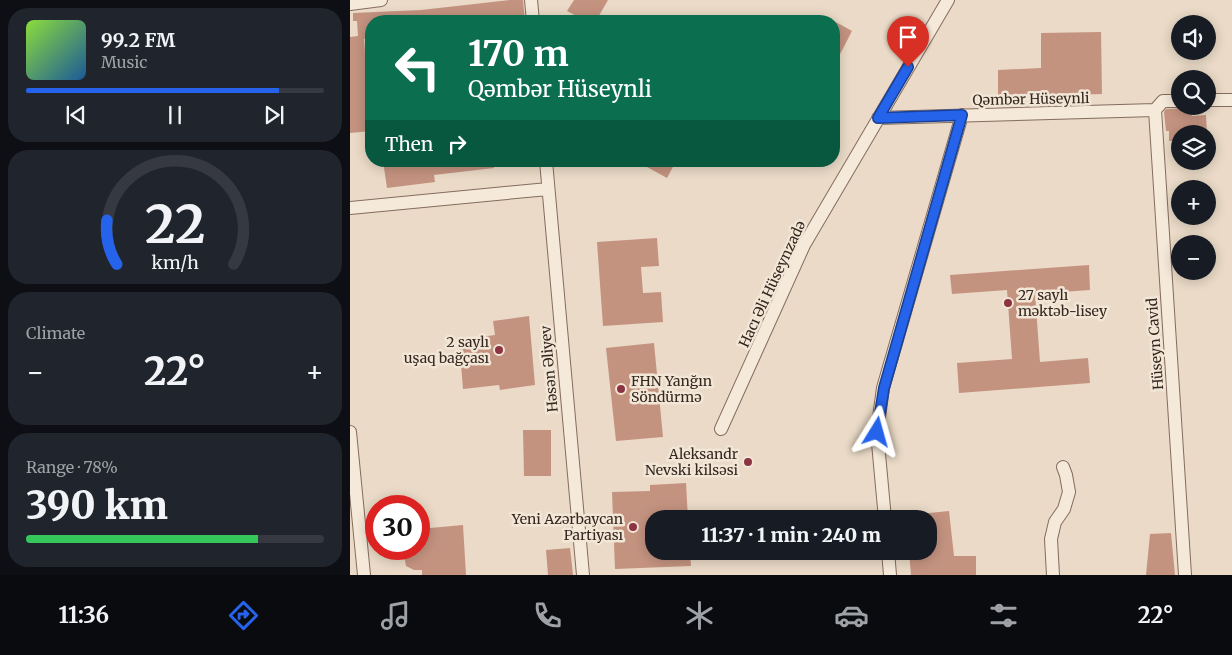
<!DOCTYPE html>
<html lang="en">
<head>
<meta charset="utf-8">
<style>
	body { margin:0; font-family:Merriweather,serif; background:#20242c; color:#f1f3f6; height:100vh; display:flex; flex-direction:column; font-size:19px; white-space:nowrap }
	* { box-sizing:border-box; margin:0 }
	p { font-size:16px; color:#9ea1a6 }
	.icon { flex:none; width:28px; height:28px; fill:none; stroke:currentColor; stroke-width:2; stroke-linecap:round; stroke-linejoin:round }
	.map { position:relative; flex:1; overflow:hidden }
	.panel { display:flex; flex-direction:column; gap:8px; padding:8px; background:#0d0f14; width:350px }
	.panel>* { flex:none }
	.hud { position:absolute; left:15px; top:15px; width:475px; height:152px; border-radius:20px; box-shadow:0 2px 12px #0003; background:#0b6e4f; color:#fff; overflow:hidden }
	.buttons { position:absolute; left:821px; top:15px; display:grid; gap:10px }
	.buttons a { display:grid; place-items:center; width:45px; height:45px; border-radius:50%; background:#171b24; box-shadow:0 2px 12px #0003; font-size:25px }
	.speed { position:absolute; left:15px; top:495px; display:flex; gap:10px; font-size:25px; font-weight:700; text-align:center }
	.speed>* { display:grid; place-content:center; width:65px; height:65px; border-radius:50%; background:#171b24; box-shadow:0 2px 12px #0003; line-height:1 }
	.speed .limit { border:8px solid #d22; background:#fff; color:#111 }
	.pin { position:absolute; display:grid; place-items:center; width:42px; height:42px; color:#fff; margin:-51px -21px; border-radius:50% 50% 50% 0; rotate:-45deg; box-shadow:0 0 5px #0007 }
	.pin .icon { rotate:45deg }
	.me { position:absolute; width:55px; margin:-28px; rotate:8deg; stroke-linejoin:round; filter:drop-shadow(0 0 4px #0008) }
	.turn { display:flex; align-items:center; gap:18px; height:105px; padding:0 20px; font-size:22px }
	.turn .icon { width:65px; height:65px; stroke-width:2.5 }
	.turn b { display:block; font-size:35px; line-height:42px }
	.then { display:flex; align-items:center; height:48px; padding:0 20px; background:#0003; gap:10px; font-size:19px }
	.big { font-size:38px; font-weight:800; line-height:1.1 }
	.panel .card { flex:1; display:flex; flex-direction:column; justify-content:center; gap:8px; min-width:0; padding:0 18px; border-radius:20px; background:#20242c }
	.panel .dial { align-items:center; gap:0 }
	.dial svg { height:130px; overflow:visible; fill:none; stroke:#363941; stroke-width:7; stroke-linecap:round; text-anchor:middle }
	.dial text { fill:#f1f3f6; stroke:none }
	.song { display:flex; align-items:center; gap:15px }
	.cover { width:60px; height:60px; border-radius:8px; background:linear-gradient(135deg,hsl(90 70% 55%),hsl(210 70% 35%)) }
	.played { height:5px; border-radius:2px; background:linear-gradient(90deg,#2563eb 85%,#363941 85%) }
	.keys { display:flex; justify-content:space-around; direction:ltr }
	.heat { display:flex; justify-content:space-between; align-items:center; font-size:28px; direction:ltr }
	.charge { height:8px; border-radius:4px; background:linear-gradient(90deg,#34c759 78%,#363941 0) }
	.trip { position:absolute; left:295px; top:510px; width:292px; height:50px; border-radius:20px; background:#171b24; box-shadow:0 2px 12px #0003; font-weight:800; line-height:50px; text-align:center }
	.dock { display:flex; height:80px; justify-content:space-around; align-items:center; background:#090b0e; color:#9ea1a6 }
	.dock .icon { width:35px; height:35px }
	.dock .selected { color:#2563eb }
	.dock b { font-size:22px; color:#f1f3f6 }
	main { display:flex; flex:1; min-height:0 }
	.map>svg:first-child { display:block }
</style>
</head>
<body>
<main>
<section class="panel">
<div class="card">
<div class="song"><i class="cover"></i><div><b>99.2 FM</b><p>Music</p></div></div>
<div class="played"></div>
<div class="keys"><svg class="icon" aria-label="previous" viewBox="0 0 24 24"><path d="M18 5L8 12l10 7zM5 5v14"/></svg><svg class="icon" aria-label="pause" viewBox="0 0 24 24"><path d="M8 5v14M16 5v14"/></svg><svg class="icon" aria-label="next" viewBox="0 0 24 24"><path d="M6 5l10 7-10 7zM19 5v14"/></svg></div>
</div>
<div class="card dial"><svg viewBox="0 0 100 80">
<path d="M14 69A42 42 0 1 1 86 69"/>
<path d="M14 69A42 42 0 0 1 8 42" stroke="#2563eb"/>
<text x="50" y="56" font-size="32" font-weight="700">22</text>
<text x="50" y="72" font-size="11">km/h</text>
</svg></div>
<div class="card"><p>Climate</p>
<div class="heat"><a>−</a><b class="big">22°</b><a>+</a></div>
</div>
<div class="card"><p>Range · 78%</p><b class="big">390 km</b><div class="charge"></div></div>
</section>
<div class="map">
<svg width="882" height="575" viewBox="0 0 882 575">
	<rect width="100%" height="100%" fill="#eadac7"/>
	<path fill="#c49380" d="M160,0H173L175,21H21V38L14,39L21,131L0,133V37L8,36L7,21H3V13L71,10Z
		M224,0H258L246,21H236L217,11Z
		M484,21L502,31L484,66Z
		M751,32L752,94L648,97V70L691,68V33Z
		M841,108L842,116L856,115L857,134H830V141H819V131H816L814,112L816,109Z
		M33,161H143L144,168L84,175L85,182L37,188Z
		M286,161H326L317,178Z
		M307,238L309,266L291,267L293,293L311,292L313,322L253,326L247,242Z
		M739,265L740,290L685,294L690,362L738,358L740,383L609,393L607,363L662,359L657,290L602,294L600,275Z
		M179,316L185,385L150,390L149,385L113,389L109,340L145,335L143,321Z
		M304,343L313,437L266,441L256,348Z
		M173,430H201V476H174Z
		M336,483L338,519H304V551H340L341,566L265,569L262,492L300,491V485Z
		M599,511L604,556H626V575H561L559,551H579V513Z
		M113,525L116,575H72V570H64L56,566L53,549H69V529Z
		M821,533L825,575H796L800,534Z
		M220,548L223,575H198L196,550Z"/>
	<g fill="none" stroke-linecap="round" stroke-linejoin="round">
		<g stroke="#846c5e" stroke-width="14">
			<path id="street" d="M181,0L183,21
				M0,4L31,0
				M858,100H882
				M805,110L835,575
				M528,118L805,110L813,101H830
				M196,161L233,575
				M0,208L198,189
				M371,429L454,245L598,0
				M0,432L14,575
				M535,519L527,432L533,388L612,115
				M538,551L540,575
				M703,575L701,539L705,522L714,509L719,492L716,475L713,467"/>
		</g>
		<use href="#street" stroke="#f5e9d9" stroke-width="12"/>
	</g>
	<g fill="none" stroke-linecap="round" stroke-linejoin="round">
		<g stroke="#184099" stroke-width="12">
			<path id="route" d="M527,432L534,388L612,115L528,118L558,67"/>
		</g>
		<use href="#route" stroke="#2563eb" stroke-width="9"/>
	</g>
	<g fill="#8d3442" stroke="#f2e6d6" stroke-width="2">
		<circle cx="658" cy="303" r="5"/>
		<circle cx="149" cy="350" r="5"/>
		<circle cx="271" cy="389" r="5"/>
		<circle cx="398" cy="462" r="5"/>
		<circle cx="283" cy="527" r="5"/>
	</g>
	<g text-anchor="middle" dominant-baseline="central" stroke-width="5" stroke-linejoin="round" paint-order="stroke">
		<g font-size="14" fill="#352720" stroke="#f2e6d6">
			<text transform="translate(681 99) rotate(-1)">Qəmbər Hüseynli</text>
			<text transform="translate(422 284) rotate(-65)">Hacı Əli Hüseynzadə</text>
			<text transform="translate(805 344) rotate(-94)">Hüseyn Cavid</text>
			<text transform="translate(199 369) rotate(-95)">Həsən Əliyev</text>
		</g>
		<g font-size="14" fill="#352720" stroke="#f2e6d6" text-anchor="end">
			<text x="668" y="295" text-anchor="start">27 saylı<tspan x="668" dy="16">məktəb-lisey</tspan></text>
			<text x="139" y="342">2 saylı<tspan x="139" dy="16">uşaq bağçası</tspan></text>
			<text x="281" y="381" text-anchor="start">FHN Yanğın<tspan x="281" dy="16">Söndürmə</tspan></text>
			<text x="388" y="454">Aleksandr<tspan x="388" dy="16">Nevski kilsəsi</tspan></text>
			<text x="273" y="519">Yeni Azərbaycan<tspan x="273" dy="16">Partiyası</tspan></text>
		</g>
	</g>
</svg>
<div class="buttons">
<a><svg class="icon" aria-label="sound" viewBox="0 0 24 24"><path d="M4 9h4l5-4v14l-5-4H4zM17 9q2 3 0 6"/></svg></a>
<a><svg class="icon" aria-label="search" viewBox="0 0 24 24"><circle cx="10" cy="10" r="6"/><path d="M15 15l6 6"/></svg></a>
<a><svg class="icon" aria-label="layers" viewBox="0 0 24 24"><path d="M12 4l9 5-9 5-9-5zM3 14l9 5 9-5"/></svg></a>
<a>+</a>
<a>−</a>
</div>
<div class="speed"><div class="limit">30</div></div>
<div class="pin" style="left:558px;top:67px;background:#d93025"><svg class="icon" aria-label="arrive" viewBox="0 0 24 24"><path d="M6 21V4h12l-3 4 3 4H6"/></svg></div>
<svg class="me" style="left:527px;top:432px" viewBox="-20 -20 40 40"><path d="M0-17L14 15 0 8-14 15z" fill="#2563eb" stroke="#fff" stroke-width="4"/></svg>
<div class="trip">11:37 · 1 min · 240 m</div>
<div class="hud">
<div class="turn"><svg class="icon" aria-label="left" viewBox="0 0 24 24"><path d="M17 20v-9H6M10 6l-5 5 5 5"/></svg><div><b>170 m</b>Qəmbər Hüseynli</div></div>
<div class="then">Then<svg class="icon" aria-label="right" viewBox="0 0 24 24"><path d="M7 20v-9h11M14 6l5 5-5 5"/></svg></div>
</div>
</div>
</main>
<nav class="dock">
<b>11:36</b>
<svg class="icon selected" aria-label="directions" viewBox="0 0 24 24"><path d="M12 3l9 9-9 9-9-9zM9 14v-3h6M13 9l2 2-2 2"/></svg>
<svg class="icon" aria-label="music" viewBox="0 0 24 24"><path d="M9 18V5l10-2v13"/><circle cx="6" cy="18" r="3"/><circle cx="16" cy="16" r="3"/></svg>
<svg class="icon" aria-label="phone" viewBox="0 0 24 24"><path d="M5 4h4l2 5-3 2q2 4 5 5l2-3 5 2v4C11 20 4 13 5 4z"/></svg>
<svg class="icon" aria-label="climate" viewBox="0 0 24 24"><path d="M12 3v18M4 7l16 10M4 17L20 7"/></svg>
<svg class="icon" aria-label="car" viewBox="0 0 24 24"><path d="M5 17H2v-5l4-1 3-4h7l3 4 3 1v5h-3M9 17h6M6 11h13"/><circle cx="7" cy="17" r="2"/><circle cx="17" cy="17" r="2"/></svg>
<svg class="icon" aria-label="filters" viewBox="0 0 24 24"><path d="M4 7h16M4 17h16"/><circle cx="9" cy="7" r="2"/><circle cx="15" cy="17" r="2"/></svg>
<b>22°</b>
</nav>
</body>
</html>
